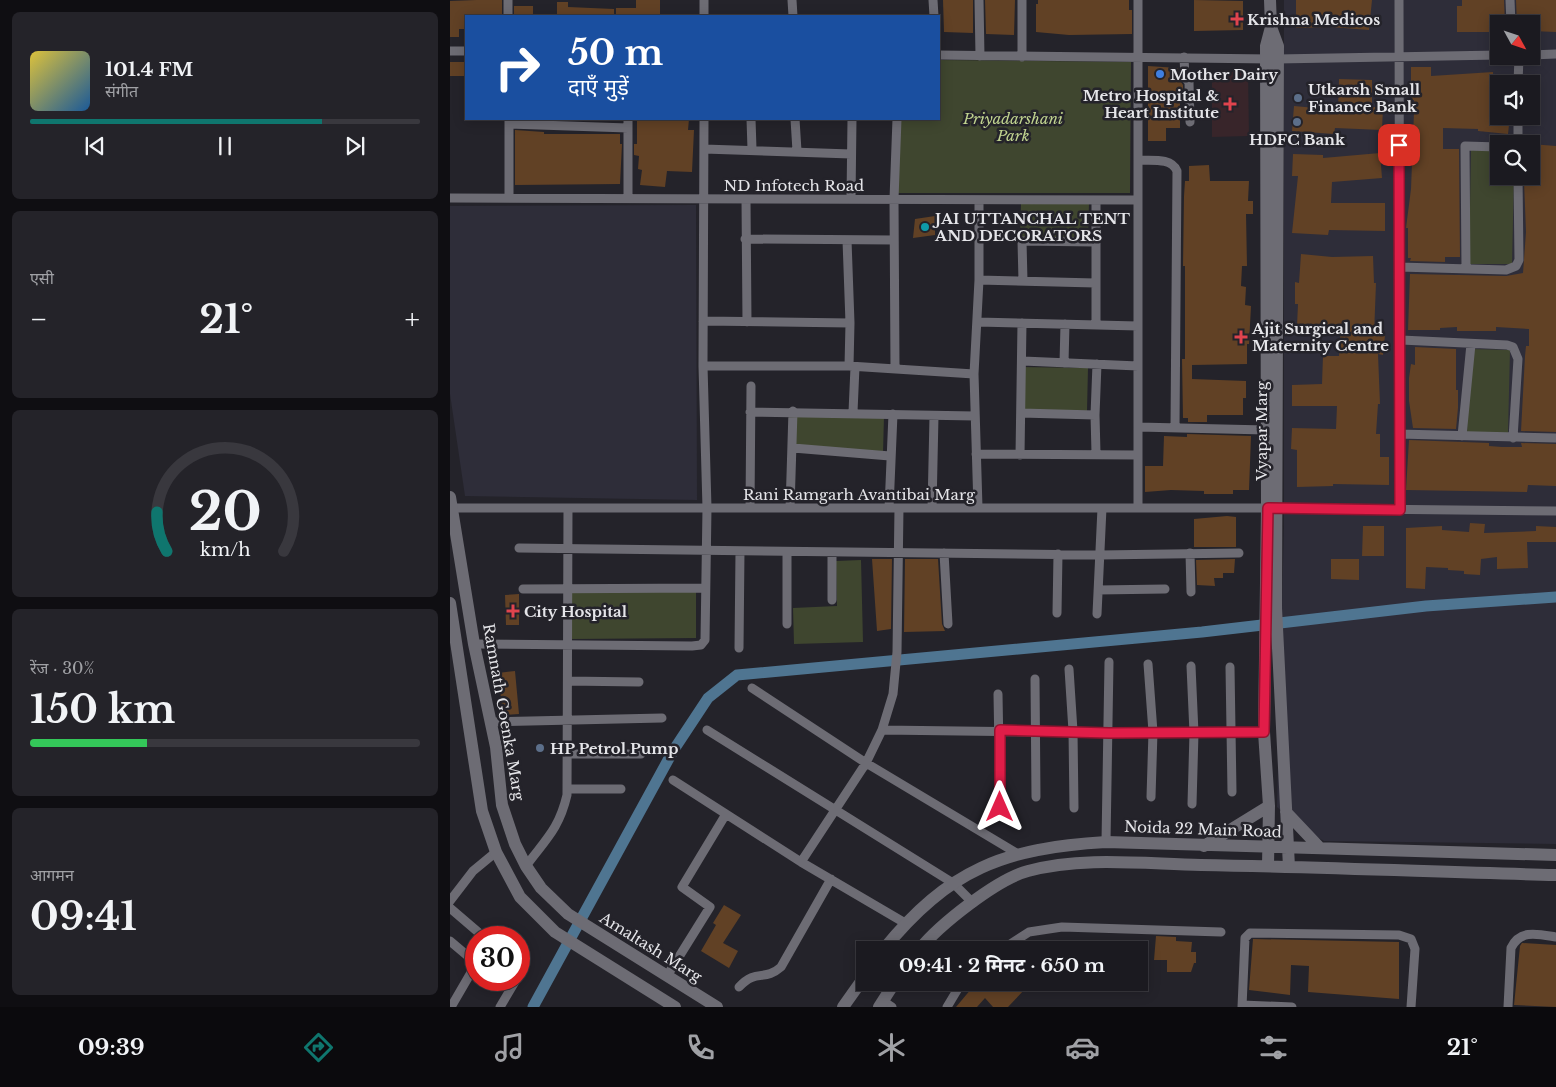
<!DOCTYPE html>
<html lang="hi">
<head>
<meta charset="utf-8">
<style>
	body { margin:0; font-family:"Libre Baskerville","Noto Sans Devanagari",serif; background:#242329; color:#f1f3f6; height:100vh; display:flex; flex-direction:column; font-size:19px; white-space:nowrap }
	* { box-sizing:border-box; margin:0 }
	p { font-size:16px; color:#a0a1a5 }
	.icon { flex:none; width:28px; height:28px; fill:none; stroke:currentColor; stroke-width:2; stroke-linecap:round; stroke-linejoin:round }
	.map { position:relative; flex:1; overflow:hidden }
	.sheet { display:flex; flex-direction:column; gap:12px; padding:12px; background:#0f0e12; width:450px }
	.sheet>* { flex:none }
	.guide { position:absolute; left:15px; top:15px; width:475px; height:105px; border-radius:0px; box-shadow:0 2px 12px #0003,0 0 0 1px #39383e; background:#1a4fa0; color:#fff; overflow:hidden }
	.needle { width:32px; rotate:130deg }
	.controls { position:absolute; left:1040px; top:15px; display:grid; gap:10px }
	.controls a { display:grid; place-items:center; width:50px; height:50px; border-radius:0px; background:#1b1a20; box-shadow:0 2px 12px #0003,0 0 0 1px #39383e; font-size:25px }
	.speed { position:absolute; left:15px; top:926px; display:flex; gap:10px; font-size:25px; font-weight:700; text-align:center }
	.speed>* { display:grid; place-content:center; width:65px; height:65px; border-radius:50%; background:#1b1a20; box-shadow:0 2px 12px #0003,0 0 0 1px #39383e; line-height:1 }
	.speed .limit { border:8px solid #d22; background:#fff; color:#111 }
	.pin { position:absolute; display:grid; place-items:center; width:42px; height:42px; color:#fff; margin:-21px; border-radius:10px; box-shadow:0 2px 8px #0006 }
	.me { position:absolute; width:55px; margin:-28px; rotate:0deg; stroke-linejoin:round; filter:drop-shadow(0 0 4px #0008) }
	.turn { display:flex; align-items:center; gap:18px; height:105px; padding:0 20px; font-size:22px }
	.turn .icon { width:65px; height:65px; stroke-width:2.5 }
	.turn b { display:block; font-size:35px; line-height:42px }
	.big { font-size:38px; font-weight:700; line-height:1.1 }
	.sheet .card { flex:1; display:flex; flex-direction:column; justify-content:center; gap:8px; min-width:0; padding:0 18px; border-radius:8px; background:#242329 }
	.sheet .dial { align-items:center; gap:0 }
	.dial svg { height:130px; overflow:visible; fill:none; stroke:#39383e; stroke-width:7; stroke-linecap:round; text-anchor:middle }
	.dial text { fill:#f1f3f6; stroke:none }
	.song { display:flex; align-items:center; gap:15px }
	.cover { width:60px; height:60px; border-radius:8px; background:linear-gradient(135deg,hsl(50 70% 55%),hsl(210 70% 35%)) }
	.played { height:5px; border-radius:2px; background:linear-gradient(90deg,#0f766e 75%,#39383e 75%) }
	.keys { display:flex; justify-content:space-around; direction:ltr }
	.heat { display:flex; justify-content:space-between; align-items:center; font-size:28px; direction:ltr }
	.charge { height:8px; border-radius:4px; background:linear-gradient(90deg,#34c759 30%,#39383e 0) }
	.trip { position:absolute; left:406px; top:941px; width:292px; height:50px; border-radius:0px; background:#1b1a20; box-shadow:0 2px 12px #0003,0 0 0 1px #39383e; font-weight:700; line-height:50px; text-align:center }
	.tab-bar { display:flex; height:80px; justify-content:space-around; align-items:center; background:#0b0a0d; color:#a0a1a5 }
	.tab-bar .icon { width:35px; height:35px }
	.tab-bar .current { color:#0f766e }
	.tab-bar b { font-size:22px; color:#f1f3f6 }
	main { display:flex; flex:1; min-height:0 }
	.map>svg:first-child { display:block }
</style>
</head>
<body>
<main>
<section class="sheet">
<div class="card">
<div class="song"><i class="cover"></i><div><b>101.4 FM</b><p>संगीत</p></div></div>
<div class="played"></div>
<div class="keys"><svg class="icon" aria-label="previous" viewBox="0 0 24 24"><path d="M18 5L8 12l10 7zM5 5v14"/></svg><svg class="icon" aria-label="pause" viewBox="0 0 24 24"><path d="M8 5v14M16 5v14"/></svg><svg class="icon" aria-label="next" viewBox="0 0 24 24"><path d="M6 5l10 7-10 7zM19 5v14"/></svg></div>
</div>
<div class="card"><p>एसी</p>
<div class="heat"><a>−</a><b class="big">21°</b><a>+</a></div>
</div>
<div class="card dial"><svg viewBox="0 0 100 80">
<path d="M14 69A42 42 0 1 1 86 69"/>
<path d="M14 69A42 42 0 0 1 8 45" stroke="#0f766e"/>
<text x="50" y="56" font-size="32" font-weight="700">20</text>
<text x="50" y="72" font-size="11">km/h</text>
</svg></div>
<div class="card"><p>रेंज · 30%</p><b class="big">150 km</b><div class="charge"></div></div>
<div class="card"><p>आगमन</p><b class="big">09:41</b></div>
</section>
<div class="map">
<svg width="1106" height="1007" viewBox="0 0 1106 1007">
	<rect width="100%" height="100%" fill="#24232a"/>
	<path fill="#2e2d39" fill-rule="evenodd" d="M834,0H1106V844L874,841L850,828L827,807L834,526ZM1049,24H1081V56H1049ZM1049,84H1081V116H1049ZM1049,144H1081V176H1049Z
		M246,205L247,500L15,496L0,394V206Z"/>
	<path fill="#38252a" d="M762,72H798L799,136L762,137Z"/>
	<path fill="#3f462f" d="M489,60L681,62L680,193H446L450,119H489Z
		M1021,150L1049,151V176H1064L1062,264H1019Z
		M571,203H639L638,240H570Z
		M1019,349L1060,350L1058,433H1017Z
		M570,367L638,368L637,411L569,410Z
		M339,414L434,416L433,453L338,451Z
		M411,560L413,642L344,644L343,608L387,606L386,561Z
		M246,591V638L122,639V592Z"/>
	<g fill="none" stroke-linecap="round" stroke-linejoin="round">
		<path stroke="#4f7591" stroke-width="11" d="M83,1007L223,751L258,698L287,675L752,632L976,606L1106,597"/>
	</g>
	<path fill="#614125" d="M26,0H52V16H16V29H9V37H0V1Z
		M186,0H210V16H166V8H186Z
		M493,0H523V33L494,32Z
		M535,0H565L564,35L536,34Z
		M588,0H679V10H682V34L619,35L586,32V4H588Z
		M744,0L793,1V30L744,31Z
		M846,0H922L919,30L881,27L846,28Z
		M1012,0H1054L1055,24H1049V32H1007V6H1012Z
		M1066,0H1106V32L1081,31V24H1067Z
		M107,2H118V7L164,9V16H107Z
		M64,6H83V16H64Z
		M0,62H16V76H0Z
		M698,66L728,68L729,79L733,85V94H730V128H716V141H698Z
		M961,67H981V76L1043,72V107H1049V116H1060L1058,134L1028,131V129L993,128V149H1009L1010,257H995V262L960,261L961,258H958V228H956L961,189L964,112V100H961Z
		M889,79L922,80V107H933L932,130L885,128L884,134L842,131L844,106L888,110Z
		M187,119H239L238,130H244L242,172L217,171L215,187L190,185L192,170L188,169L189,156L184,155V144H187Z
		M65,130L94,132V134H170V144H172L170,184L65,185Z
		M1081,144L1106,146V432L1071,431L1075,356L1076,346H1079V329L1046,327V331H1007V327L990,328V330H958L960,274L1056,276L1073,273L1076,232L1074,181H1077V176H1081Z
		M930,153L932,178L882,182L881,203H935V231L879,230L878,235L842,233L848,176H842L843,154L873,155V158Z
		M759,165L760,181H799L798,201H803V214H796L797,266H792L791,286L796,287L795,305L801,306L799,344H797V364L742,365V379L796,381V398H793V415H757V422H738V418H733L732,359H735V266H733L734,196L735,181H739V166Z
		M485,216V235L463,238L465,219Z
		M851,254L882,257L923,256L924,283H926L924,335H935L933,355L928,354L930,404H928L926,434H930V457H939V485L883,484V486L847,487V450L841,449L842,428L886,429L887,406H842V385L872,384L873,356H889L891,327L847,326L848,304H845V282L849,283Z
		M965,347L1006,349V390H1008V408L1006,429L963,428L959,401V378L961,364L965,365Z
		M737,434L801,436L799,490H783V494H754V491L721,490L695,492V466H713L714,436L737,437Z
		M959,440L1039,443V446L1052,447H1072L1071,443L1106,444V486L1078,485L1077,492L956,490Z
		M777,516L786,517V547H744V519Z
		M1020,523L1035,524L1034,533L1086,531V526L1106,527V542H1077L1078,568L1047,569V557L1031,559L1030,575L1014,574V571L998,570V568L976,567L975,589L956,588V528L992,526V530L1019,532Z
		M913,526H934V556H912Z
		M422,559H442L441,629L427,631Z
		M455,559H488L492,624L495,631L454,632Z
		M785,559L784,573H773V578H764L765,586L747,585L746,560Z
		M881,559H909V580L881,579Z
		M69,594V625H56L55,595Z
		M65,671L69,714L53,715L48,673Z
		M274,905L291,915L273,943L288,951L279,968L251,951L266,925L263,923Z
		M706,936L726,937V941L742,942L741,952H746V963H744L741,972H717V960H704Z
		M803,939L949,942V999L858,992L859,966L841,965L840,995L799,990Z
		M1072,943L1106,945V1007L1064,1005L1070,946Z
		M527,982H571L576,988L558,1007H543L535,998L527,1007H506Z"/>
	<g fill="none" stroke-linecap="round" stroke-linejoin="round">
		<path stroke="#6d6c74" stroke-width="9" d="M58,0V16
			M342,0L343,16
			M483,0L484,16
			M529,0L530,56
			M949,0L950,509
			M1060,0L1061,24
			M254,16V0
			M0,51H16
			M489,55L827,59L1049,55
			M1081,55L1106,54
			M572,57V0
			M734,57L735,78L739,82L740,122
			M1068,84L1069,56
			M59,119V198
			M301,119L302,149
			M345,119L347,151
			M59,124L178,128
			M1068,144V116
			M254,149L401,154
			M688,160C701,161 721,157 727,171L725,428
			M0,198L688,200
			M178,198V119
			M296,199L297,322
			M401,199L402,119
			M646,200V324
			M295,239L444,240
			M397,240L400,323L399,366
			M949,267L1056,270L1066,266L1069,260L1068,176
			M1016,268L1015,146L1049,147
			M529,280L645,283
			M573,281L572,241L645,242
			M253,321L400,323
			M528,322L688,326
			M951,340L1057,345L1063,347L1068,359L1063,438
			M573,361L688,366
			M614,363L615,324
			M253,366H399L524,374
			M445,368L444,199L447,119
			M300,412L525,416
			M403,412L405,367
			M571,413L645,415
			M688,427L816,430
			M949,434L1106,438
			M1012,436L1021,344
			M343,448L440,456
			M646,453L645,415L647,364
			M526,454L688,455
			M570,455L572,323
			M1,508H817L1106,511
			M300,508L301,386
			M340,508L343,411
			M439,508L443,414
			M482,508L484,416
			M528,508L524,374L529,280V200
			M688,508V0
			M69,548L650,555L789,553
			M337,552V624
			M382,552V600
			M494,553L498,624
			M740,553L741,592
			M73,589L255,588
			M648,590L715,589
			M607,613L608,554
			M647,614L652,508
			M24,644L242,646L251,645L255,640L257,508L253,366L254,119
			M289,648L290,551
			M698,664L703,732L701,797
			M741,666L744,733L742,804
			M780,667L782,792
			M619,669L623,731L624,808
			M585,679L586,797
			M118,681L189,682
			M302,688L416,763L568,854
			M548,694L550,807
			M40,722L212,718
			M257,730L503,883L523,903
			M432,730L659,733L814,732
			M117,754H191
			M223,780L351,862L455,923
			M117,789H171
			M656,842L659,662
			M351,862L416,763L432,730L443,694L447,652L449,508
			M76,866C96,839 109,829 117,795L118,508
			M0,901L23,871L46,852
			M0,908L35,938
			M0,941L26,963
			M551,950L579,932L612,927L771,932
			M69,967V975
			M217,976L260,907L232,887L276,814
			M48,980L60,989
			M289,987C307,968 314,982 331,967L381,879
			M433,1001L442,1007
			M792,1005L842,1007
			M1,1007L26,964
			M50,1007L66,980
			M497,1007L512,982
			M792,1007L795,938L800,933L949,935L961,939L965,949L961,1007
			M1058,1007L1061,948C1070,929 1088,934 1106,937"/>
		<path stroke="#6d6c74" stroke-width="12" d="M821,27L828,46L826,608L839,867
			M0,497L24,644L46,747L52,805L65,844L76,866L91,888L118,914L267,1007
			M0,603L32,811L46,852L70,897L105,932L225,1007
			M836,812L870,848
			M754,846L819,806
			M818,866L819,806L814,732L817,508L816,46L821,27L820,0
			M433,950C499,869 554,848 656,842L1106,855
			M469,950C489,925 547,879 578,871C633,856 695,864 751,865C870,867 988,872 1106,875
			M393,1007L415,976
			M429,1007L445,982"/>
	</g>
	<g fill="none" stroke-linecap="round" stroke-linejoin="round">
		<g stroke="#92132f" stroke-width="12">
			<path id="route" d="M550,807V730L659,733L814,732L818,508L950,510L949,145"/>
		</g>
		<use href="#route" stroke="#e11d48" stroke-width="9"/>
	</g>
	<g fill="#e0444e" stroke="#24232a" stroke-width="2">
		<path d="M784.5 11.5h5v5h5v5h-5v5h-5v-5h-5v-5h5z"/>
		<path d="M777.5 96.5h5v5h5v5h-5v5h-5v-5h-5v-5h5z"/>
		<path d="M788.5 329.5h5v5h5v5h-5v5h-5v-5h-5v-5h5z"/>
		<path d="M60.5 603.5h5v5h5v5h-5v5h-5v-5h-5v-5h5z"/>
	</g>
	<circle fill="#3f7fe0" stroke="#24232a" stroke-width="2" cx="710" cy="74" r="5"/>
	<g fill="#5c6f8a" stroke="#24232a" stroke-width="2">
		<circle cx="848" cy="98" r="5"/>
		<circle cx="847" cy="122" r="5"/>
		<circle cx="90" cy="748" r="5"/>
	</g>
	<circle fill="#0f9aa8" stroke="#24232a" stroke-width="2" cx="475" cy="227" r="5"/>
	<g text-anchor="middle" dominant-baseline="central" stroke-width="5" stroke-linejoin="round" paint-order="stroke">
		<g font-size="15" font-weight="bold" fill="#e5e5e9" stroke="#24232a" text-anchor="start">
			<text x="797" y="19">Krishna Medicos</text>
			<text x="720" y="74">Mother Dairy</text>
			<text x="858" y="89">Utkarsh Small<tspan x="858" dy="17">Finance Bank</tspan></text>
			<text x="769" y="95" text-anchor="end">Metro Hospital &amp;<tspan x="769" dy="17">Heart Institute</tspan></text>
			<text x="847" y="139" text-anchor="middle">HDFC Bank</text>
			<text x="485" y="218">JAI UTTANCHAL TENT<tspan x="485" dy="17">AND DECORATORS</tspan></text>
			<text x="802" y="328">Ajit Surgical and<tspan x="802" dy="17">Maternity Centre</tspan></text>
			<text x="74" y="611">City Hospital</text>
			<text x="100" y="748">HP Petrol Pump</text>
		</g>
		<g font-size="15" font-style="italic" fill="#c0d38f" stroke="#24232a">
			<text x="563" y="118">Priyadarshani<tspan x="563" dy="17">Park</tspan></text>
		</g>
		<g font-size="15" fill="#e5e5e9" stroke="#24232a">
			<text x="344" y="185">ND Infotech Road</text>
			<text transform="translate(811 431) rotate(-90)">Vyapar Marg</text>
			<text x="409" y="494">Rani Ramgarh Avantibai Marg</text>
			<text transform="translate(54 712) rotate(80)">Ramnath Goenka Marg</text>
			<text transform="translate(753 829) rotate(2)">Noida 22 Main Road</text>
			<text transform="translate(201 947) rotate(32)">Amaltash Marg</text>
		</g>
	</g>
</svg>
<div class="controls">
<a><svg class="needle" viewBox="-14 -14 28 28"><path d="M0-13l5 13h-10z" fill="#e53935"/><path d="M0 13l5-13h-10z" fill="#a0a1a5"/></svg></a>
<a><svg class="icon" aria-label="sound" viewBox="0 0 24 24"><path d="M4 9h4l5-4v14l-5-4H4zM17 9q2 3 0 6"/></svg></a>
<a><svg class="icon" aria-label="search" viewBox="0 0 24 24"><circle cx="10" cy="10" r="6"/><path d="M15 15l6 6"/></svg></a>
</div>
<div class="speed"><div class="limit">30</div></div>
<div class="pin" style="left:949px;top:145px;background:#d93025"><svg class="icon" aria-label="arrive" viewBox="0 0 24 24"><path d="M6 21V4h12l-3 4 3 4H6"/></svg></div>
<svg class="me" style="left:550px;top:807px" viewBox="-20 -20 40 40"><path d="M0-17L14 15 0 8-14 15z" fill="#e11d48" stroke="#fff" stroke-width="4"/></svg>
<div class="trip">09:41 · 2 मिनट · 650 m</div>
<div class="guide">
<div class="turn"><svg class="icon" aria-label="right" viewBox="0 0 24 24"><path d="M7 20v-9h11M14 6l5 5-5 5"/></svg><div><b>50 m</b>दाएँ मुड़ें</div></div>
</div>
</div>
</main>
<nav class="tab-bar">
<b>09:39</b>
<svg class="icon current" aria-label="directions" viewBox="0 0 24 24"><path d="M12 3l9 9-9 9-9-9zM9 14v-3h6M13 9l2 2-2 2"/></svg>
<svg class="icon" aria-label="music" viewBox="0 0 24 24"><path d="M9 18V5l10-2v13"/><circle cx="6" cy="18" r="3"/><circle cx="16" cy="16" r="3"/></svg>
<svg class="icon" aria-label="phone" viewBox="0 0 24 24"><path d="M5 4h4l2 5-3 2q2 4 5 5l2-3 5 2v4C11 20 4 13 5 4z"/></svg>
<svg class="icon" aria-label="climate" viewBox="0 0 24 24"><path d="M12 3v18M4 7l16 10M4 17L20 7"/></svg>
<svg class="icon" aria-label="car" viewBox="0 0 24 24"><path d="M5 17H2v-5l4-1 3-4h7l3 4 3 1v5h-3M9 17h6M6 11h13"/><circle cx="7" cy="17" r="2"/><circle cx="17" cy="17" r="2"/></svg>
<svg class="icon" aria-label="filters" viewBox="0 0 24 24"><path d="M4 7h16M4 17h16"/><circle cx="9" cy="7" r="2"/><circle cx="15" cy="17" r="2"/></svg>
<b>21°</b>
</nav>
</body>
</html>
